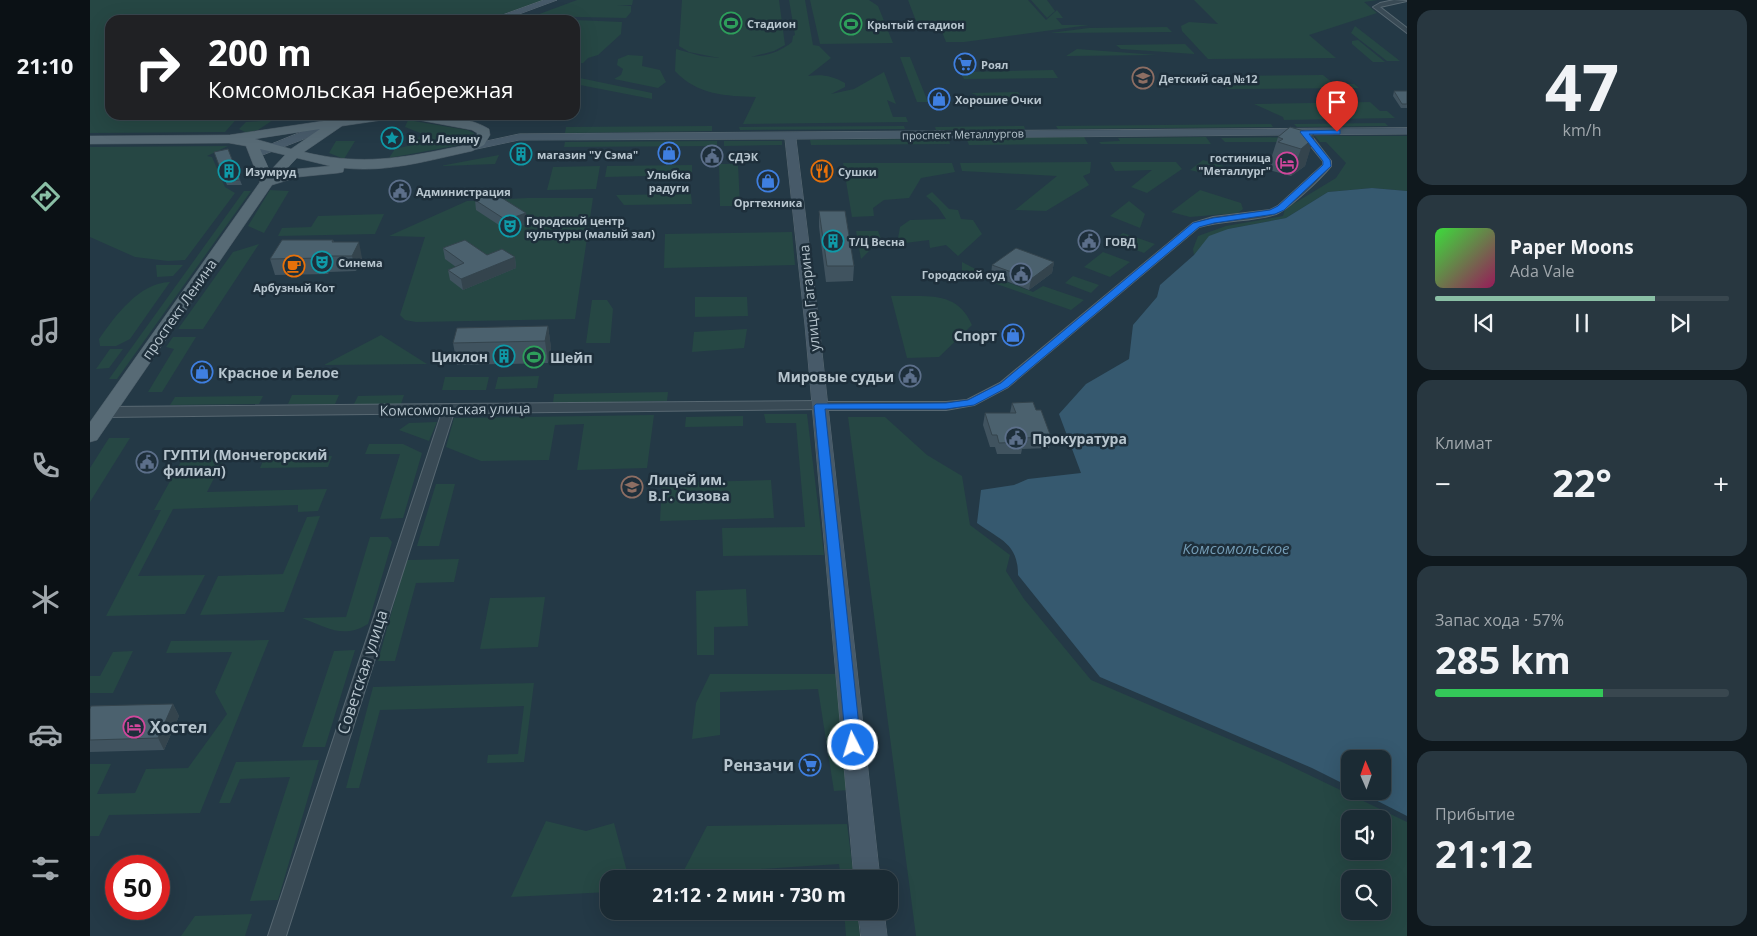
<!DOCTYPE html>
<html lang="ru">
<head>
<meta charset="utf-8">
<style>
	body { margin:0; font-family:"Open Sans",sans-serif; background:#283740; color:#f1f3f6; height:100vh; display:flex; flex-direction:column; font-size:19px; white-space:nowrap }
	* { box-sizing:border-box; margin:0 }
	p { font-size:16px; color:#a0a7ac }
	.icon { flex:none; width:28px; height:28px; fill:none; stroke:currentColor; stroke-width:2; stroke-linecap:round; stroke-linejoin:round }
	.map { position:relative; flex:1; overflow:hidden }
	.details { display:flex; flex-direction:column; gap:10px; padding:10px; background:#0f181d; width:350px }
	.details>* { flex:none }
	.banner { position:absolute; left:15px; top:15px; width:475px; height:105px; border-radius:15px; box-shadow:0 5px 20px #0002,0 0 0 1px #39474f; background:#202124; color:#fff; overflow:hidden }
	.needle { width:32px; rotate:358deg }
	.tools { position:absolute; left:1251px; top:750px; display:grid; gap:10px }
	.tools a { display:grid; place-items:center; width:50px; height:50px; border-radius:10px; background:#1b2b34; box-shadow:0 5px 20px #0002,0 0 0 1px #39474f; font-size:25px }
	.speed { position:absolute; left:15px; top:855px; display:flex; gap:10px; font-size:25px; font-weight:700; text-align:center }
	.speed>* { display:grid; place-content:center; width:65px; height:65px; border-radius:50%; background:#1b2b34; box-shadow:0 5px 20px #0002,0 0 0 1px #39474f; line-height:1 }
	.speed .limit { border:8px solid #d22; background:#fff; color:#111 }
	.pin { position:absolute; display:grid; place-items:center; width:42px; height:42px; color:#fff; margin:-51px -21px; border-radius:50% 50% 50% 0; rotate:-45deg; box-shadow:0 0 5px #0007 }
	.pin .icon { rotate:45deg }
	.me { position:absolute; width:55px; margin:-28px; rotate:355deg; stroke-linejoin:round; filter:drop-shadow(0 0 4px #0008) }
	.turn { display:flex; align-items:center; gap:18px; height:105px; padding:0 20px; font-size:22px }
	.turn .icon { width:65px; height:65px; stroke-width:2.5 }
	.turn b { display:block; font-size:35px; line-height:42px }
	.big { font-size:38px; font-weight:700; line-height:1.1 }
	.details .card { flex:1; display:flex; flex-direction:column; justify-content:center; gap:8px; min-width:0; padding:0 18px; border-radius:15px; background:#283740 }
	.details .dial { align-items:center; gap:0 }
	.dial b { font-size:65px; line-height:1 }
	.song { display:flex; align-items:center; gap:15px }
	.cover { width:60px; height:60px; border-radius:8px; background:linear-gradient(135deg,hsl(120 70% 55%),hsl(330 70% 35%)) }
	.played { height:5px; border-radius:2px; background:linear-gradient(90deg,#8abfa5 75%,#39474f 75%) }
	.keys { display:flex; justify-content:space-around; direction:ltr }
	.heat { display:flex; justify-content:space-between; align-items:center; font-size:28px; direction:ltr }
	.charge { height:8px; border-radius:4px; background:linear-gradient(90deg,#34c759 57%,#39474f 0) }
	.trip { position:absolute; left:510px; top:870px; width:298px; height:50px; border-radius:15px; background:#1b2b34; box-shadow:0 5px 20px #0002,0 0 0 1px #39474f; font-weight:700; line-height:50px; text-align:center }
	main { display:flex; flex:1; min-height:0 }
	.tab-bar { display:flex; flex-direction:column; width:90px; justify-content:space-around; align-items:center; background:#0b1115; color:#a0a7ac }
	.tab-bar .icon { width:35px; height:35px }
	.tab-bar .on { color:#8abfa5 }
	.tab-bar b { font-size:22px; color:#f1f3f6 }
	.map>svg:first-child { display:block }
</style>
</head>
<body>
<main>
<nav class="tab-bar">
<b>21:10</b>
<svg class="icon on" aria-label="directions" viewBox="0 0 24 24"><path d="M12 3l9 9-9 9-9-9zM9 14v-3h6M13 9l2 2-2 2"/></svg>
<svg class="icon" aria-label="music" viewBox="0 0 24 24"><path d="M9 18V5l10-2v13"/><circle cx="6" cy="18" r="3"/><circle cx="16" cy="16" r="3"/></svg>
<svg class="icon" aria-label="phone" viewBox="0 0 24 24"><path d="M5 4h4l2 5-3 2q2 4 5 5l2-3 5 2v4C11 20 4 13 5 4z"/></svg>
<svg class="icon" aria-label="climate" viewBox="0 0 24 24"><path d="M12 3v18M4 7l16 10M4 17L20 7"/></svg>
<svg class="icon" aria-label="car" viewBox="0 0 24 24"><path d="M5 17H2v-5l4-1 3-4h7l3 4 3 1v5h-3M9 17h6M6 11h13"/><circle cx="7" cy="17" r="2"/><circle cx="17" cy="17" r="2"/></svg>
<svg class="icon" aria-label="filters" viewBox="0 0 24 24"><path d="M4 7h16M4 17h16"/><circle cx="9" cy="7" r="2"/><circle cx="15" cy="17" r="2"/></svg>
</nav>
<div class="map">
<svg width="1317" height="936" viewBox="0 0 1317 936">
	<rect width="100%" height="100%" fill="#243946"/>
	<path fill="#264744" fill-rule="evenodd" d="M0,0H455L396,20H20V115H150L135,132L0,133Z
		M487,0H543L542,5H527L541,6V12L536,18L444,16Z
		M592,0H689L695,45L684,51L661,57C676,56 690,52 702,42L703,36L705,35L699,0H715L723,45L729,46L741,58L718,76C732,74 743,76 755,83V87L741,94L764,89L794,72L806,104L797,100L803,117H816L818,122L653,124L666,97C636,96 607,95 585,71L586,49L611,56L629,58L599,52L589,46Z
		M720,0H779L788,6L803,43L730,44Z
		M818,0H938L956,20L967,10L973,18H966L972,25H999L874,42H856L848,22L826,21Z
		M941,0H957L965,11L957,18Z
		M1104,0H1288L1274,2L1287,13L1219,35L1246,58L1118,59L1092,31L1091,26L1099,22L1128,24Z
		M485,20L532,22L531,34L508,55L498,58L493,63H485Z
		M1265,26L1310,61H1297L1261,33Z
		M1077,27L1082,32L960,33L999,28Z
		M1268,40L1295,62H1283L1262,44V41Z
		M1095,44L1105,54L1031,49L1026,45Z
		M987,49L1067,55L976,56Z
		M538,55L553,56L552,66L570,70L576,82L568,88L524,79L531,75L533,69L527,65L528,59Z
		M810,57H820L838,102H827Z
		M963,70L968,78L874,79L870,72Z
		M1233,75L1244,84H1264L1269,88L1138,89L1126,76Z
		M485,77L562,93V99L485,84Z
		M928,92L931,97L893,98L881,93Z
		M1280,102L1290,111H1297L1305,118L1194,120L1193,117L1164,104Z
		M183,120L168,130L157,133L149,129L156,122Z
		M318,120L377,130L384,133L385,136L375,144L299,158L305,149L322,145L330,136V133L315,127Z
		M1295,123L1298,126L1207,127L1204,124Z
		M1181,124L1183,127L968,129L966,126Z
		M622,126V131L475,133L476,127Z
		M814,126L815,129L650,130L649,127Z
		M934,126L935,129L846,130L845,127Z
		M1225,136H1317V191L1282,188L1238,192L1196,218L1138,229L1111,247L1104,255L1103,249L1108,236L1136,226L1193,216L1195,209L1246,178L1256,163L1236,142H1230Z
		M994,137L998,144L879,145L876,138Z
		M1116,137L1121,144H1011L1009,142L1030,141L1028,138Z
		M1212,137L1216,142H1135L1131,138Z
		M859,139L860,144L721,145L720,140Z
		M246,141H265L254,159L239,153Z
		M627,141V146L474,147L475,142Z
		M634,141H692V145L634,146Z
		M138,146L117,156L122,157L135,187L145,193L95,260L78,261L45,257L0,237V147Z
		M409,155L405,164L350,166Z
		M1113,160L1134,166L1124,176L1100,170Z
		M1001,162L1000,173L993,176L999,185L956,211L925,210L967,176L872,171L870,163Z
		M1020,162H1086L1092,169L1057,193L1041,187L1062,170L1025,171Z
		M753,163H862L865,172L831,178L819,198L794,200L783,208L784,216L762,217Z
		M629,164H648L650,206H630Z
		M602,165V175L515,177L517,166Z
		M510,166L506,189L457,190L463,167Z
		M180,190L199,191L174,233L158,226Z
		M1110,190L1151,203L1153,209L1148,213L1100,217L1081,212Z
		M154,191H161L27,379H19Z
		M842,192L859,209L868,210L871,219L883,220L892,234L868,256L856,245L840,248L839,240L807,244L810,227L820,220L856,219L848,207L836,196Z
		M601,194L602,204L534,205L526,195Z
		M437,198H503L485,319L326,322L315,320L310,315L335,237L299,236L377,201Z
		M1039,201L1055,214L1050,228L1020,216Z
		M294,214L285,234L188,236L192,228L221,227L228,216Z
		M766,231H788L791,239L771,259Z
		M702,232L705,265L574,268L575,234Z
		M1033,233L1065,244L1054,253L1022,241Z
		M169,244L113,329H88L143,252Z
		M1013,252L1040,262L1020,277L994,267Z
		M872,262L893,273L943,292L953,286L994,300L981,310L887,277H859V274L872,272Z
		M66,265H93L83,276L67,277Z
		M983,276L1009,285L1001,293L975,283Z
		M80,282L40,339L26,346H10L9,339C26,315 49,283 80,282Z
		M801,296C834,297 867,289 882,325L849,357L817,358Z
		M605,297H657L658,316L605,317Z
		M502,300H517L523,309L520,343H496Z
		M657,329L654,348L602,352L604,332Z
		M291,335L337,364L234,365Z
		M83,337H106L72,392H58L84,349L76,347Z
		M20,349H33L19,368L6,369Z
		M449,376L447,388L405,389L408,377Z
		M355,377H399L396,390H352Z
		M578,392L577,401L463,403L464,394Z
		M202,395H249L245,404H198Z
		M314,395L311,404H264L268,396Z
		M173,396L169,404L80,405L85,397Z
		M674,414H717L734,555L633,556L632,528L715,527L706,423H676Z
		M564,415L557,468L487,470L494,424L465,425L459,460L391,461L356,447L364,418Z
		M653,416V426L595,427L596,417Z
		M758,417H795L837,455L872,476L880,525L920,555L916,571L934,599L1001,680L1190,761L1317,822V936H826ZM1260,819H1292V851H1260ZM1260,879H1292V911H1260Z
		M347,422L339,441L309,430L319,423Z
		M19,438H40L0,502V468Z
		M279,444H313L332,453L313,518L290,519L310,454H275Z
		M242,456L238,467L170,468L174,458Z
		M93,458H134L117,492L237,489L228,511L208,512V505L83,509L48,576L115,575L95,614L16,616L71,510H64Z
		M681,480L684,518L570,521L572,483Z
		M346,484H365L349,546H327Z
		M230,516L194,612L110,615L128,576L193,574L217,517Z
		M280,537H298L302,542L278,624C253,639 238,628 212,618L256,617Z
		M369,559L364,582L326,583L305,661H288L316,560Z
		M656,589L658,626L624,627V655H607L606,591Z
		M455,597L448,647L390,649L400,598Z
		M179,640L110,813L19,815L9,836H0V764H21L7,794L45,793L56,769L98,768L137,714L125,692L142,652L76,653L81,641Z
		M265,650L235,747H212L244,651Z
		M43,651L23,693H0V676H10L23,652Z
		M620,674H746L759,790L744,791L728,689L630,692V735L602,739L606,703Z
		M444,683L434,762L397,763L398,755L428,754L434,706L290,710L269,788H256L283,687Z
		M229,760L188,900L160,901L200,777L150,779L140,803H129L146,762Z
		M456,821L496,831L524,823L539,879H519V892L421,897Z
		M757,824L764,879H751L749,864L592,874L617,826Z
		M754,911H767L770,936H756Z
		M162,914L155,936H91L105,916Z"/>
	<path fill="#36596f" d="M1282,188L1317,191V816L1268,791H1292V759H1260V787L1222,768L1010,677L928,575C928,543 910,540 887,523L891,490L924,485L938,479L991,473L969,414L996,384L1039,359L1043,325L1067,297L1070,285L1104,255L1119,236L1138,229L1196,218L1238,192Z"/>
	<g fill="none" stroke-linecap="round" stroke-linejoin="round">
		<g stroke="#586872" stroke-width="2">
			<path id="minor" d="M1304,0L1317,1L1290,7L1317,28V33L1283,7L1290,3Z
				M1211,130H1217L1241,161V166C1231,178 1199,209 1186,214C1164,221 1134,220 1109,227L918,387L884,405L856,410H729L723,406L729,402H856L877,400L910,383L1103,223L1123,217L1180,210L1188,206L1233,165V161L1211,134Z
				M359,405L365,409L196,936H178L353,409Z"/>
		</g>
		<g stroke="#586872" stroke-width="2">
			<path id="tertiary" d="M729,401L734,403L737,406L734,409L17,417L12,415L9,412L12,409L17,407Z"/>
		</g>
		<g stroke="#586872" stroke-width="1">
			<path id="secondary" d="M454,0H467L413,20H399Z
				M253,115H265L255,123L170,156H162L160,154L162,152Z
				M1317,128V134L706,139L729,325L790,879H764L715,325L695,139L429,140L382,150L376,147L378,145L429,134Z
				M768,911H794L797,936H771Z"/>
		</g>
		<g stroke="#465661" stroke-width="1">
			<path id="primary" d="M274,115H305L299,119L252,126L214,152C263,164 302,160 351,150C363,147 378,147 387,137V133L382,130L323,119L317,115C343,115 376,115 399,129L400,135L394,145L382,151C340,160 297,173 254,168L253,172L248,173L208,177L182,185L7,440L0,442V422L170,182L156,146L139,143L0,144V136L139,135ZM230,129L201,149L165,139ZM170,149L195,155L180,171ZM207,158L240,166L207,169L193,173Z"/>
		</g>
		<use href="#minor" fill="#394a55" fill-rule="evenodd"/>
		<use href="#tertiary" fill="#394a55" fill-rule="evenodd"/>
		<use href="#secondary" fill="#475a69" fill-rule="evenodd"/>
		<use href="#primary" fill="#576a75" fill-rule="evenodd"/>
	</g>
	<path fill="#40535f" d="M1304,91H1317V108H1311L1303,96Z
		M1188,137L1223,138L1215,166L1201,176L1179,170L1181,165H1179Z
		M126,156L150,180L152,185H137Z
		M385,200L438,223L418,231L386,210Z
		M729,211L764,266L763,281L736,282L729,227Z
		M243,240L244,242L272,258L266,271L239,272L238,274L185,275L180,259Z
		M353,248L397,255L425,257L426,268L373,290L360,280L358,270L366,267L355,259Z
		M964,262L962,273L939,290L901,275L902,265Z
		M458,326L461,348L458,363L367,365L363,343Z
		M922,403L946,410L961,437L959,448L932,449L931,454H907L905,447H900L893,425L895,413H920Z
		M83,704L89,716L74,750L0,752V709Z"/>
	<path fill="#34444d" d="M1224,134L1222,140L1224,138L1215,166L1201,176L1211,149L1220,137Z
		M436,213L438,223L418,231L416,220Z
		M269,242L272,258L266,271L262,256Z
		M235,256L239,272L238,274L233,258Z
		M425,257L426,268L373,290L371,279Z
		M964,262L962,273L939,290L941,279Z
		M458,326L461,348L458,363L455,341Z
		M83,704L89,716L74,750L68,738Z"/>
	<path fill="#4b616e" stroke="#34444d" d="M1304,91H1317V104H1312Z
		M1200,127L1224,134L1220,137L1224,138L1211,149L1188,142L1193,139L1188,137Z
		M138,149L150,180L135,181L124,152Z
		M404,193L436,213L416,220L385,200Z
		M729,211H755L764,266H737Z
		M192,240H243L242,242H269L262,256H235L233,258L180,259Z
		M375,240L397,255L412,249L425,257L371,279L358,270L374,263L353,248Z
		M926,248L964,262L941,279L902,265Z
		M458,326L455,341L363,343L367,328Z
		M943,402L946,410H951L961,437L932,438L934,442L909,443L907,435H902L895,413H926L922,403Z
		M83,704L68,738L0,740V709L1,706Z"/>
	<path fill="#1a73e8" stroke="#114b97" d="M1250,130V134H1219L1240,160L1241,166L1194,210L1185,214L1124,223L1109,227L918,387L884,405L856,409H735L771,745L769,750L763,751L758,750L756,745L724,406L726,404L856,403L878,400L911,383L1103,223L1123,218L1180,210L1188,206L1233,165V161L1210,132L1211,131Z"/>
	<defs>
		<g id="stadium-ring" transform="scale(1.125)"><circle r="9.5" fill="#1e2f3b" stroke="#2e9e5b" stroke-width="1.5"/><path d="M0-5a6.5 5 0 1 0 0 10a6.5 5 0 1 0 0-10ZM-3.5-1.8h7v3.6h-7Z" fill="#2e9e5b"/></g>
		<g id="supermarket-ring" transform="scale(1.125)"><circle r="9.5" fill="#1e2f3b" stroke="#3f7fe0" stroke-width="1.5"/><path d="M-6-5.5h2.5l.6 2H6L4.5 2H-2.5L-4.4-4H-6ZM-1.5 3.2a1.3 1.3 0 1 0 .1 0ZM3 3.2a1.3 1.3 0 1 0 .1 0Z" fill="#3f7fe0"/></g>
		<g id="school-ring" transform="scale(1.125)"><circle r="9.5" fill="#1e2f3b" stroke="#8d6e63" stroke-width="1.5"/><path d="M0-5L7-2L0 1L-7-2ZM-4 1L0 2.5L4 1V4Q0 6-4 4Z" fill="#8d6e63"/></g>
		<g id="shop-ring" transform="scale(1.125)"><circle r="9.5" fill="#1e2f3b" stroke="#3f7fe0" stroke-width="1.5"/><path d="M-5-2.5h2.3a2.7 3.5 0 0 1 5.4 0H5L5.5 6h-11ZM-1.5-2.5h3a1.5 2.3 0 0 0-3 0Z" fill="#3f7fe0"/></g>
		<g id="sight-ring" transform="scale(1.125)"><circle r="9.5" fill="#1e2f3b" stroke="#0f9aa8" stroke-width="1.5"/><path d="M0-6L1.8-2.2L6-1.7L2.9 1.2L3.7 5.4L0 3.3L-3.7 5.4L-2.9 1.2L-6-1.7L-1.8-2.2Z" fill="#0f9aa8"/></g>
		<g id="building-ring" transform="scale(1.125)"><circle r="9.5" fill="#1e2f3b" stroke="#0f9aa8" stroke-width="1.5"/><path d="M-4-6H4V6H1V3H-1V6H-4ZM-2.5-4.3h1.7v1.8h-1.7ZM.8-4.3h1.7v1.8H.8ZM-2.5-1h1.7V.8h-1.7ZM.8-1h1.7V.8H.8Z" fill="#0f9aa8"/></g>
		<g id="civic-ring" transform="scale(1.125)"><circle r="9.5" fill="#1e2f3b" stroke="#5c6f8a" stroke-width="1.5"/><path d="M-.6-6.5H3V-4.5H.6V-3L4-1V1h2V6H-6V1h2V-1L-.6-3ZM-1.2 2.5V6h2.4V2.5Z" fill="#5c6f8a"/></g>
		<g id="hotel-ring" transform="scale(1.125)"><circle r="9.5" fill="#1e2f3b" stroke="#d1479c" stroke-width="1.5"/><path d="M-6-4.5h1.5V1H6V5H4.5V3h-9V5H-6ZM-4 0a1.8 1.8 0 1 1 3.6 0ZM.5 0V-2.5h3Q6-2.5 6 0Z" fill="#d1479c"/></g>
		<g id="restaurant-ring" transform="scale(1.125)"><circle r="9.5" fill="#1e2f3b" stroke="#e8710a" stroke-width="1.5"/><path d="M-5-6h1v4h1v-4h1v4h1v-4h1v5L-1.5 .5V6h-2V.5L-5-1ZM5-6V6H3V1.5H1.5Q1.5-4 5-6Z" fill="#e8710a"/></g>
		<g id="theatre-ring" transform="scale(1.125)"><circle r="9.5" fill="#1e2f3b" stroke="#0f9aa8" stroke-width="1.5"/><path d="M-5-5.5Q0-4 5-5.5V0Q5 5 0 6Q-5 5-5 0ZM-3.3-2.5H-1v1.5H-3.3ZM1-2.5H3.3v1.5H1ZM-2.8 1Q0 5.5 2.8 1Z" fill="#0f9aa8"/></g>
		<g id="cafe-ring" transform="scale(1.125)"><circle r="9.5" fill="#1e2f3b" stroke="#e8710a" stroke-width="1.5"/><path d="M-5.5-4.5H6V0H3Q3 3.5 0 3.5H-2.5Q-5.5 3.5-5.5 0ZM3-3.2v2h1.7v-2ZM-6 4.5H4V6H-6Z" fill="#e8710a"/></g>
	</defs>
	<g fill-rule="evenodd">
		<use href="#stadium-ring" x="641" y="23"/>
		<use href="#stadium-ring" x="761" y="24"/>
		<use href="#supermarket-ring" x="875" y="64"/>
		<use href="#school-ring" x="1053" y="78"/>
		<use href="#shop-ring" x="849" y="99"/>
		<use href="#sight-ring" x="302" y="138"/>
		<use href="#shop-ring" x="579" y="153"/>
		<use href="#building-ring" x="431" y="154"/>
		<use href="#civic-ring" x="622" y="156"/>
		<use href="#hotel-ring" x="1197" y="163"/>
		<use href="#building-ring" x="139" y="171"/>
		<use href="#restaurant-ring" x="732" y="171"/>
		<use href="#shop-ring" x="678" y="181"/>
		<use href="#civic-ring" x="310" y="191"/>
		<use href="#theatre-ring" x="420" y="226"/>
		<use href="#building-ring" x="743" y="241"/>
		<use href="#civic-ring" x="999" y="241"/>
		<use href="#theatre-ring" x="232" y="262"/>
		<use href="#cafe-ring" x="204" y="266"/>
		<use href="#civic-ring" x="931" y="274"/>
		<use href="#shop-ring" x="923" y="335"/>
		<use href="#building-ring" x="414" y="356"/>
		<use href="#stadium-ring" x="444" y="357"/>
		<use href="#shop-ring" x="112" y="372"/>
		<use href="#civic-ring" x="820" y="376"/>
		<use href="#civic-ring" x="926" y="438"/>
		<use href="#civic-ring" x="57" y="462"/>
		<use href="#school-ring" x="542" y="487"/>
		<use href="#hotel-ring" x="44" y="727"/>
		<use href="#supermarket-ring" x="720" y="765"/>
	</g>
	<g text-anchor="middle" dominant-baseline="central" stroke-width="5" stroke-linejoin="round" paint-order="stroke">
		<g font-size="11" font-weight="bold" fill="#b7c5ce" stroke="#1e2f3b" text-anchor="start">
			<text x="657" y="23">Стадион</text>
			<text x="777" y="24">Крытый стадион</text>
			<text x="891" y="64">Роял</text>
			<text x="1069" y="78">Детский сад №12</text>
			<text x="865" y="99">Хорошие Очки</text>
			<text x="318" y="138">В. И. Ленину</text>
			<text x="447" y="154">магазин "У Сэма"</text>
			<text x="638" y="156">СДЭК</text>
			<text x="1181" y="157" text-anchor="end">гостиница<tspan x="1181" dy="13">"Металлург"</tspan></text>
			<text x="155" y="171">Изумруд</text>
			<text x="748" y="171">Сушки</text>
			<text x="579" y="174" text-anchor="middle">Улыбка<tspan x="579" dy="13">радуги</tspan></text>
			<text x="326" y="191">Администрация</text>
			<text x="678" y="202" text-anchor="middle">Оргтехника</text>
			<text x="436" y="220">Городской центр<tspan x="436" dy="13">культуры (малый зал)</tspan></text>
			<text x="759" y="241">Т/Ц Весна</text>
			<text x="1015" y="241">ГОВД</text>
			<text x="248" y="262">Синема</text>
			<text x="915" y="274" text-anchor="end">Городской суд</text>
			<text x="204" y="287" text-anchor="middle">Арбузный Кот</text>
		</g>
		<g font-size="11" fill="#b7c5ce" stroke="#1e2f3b">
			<text transform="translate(873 134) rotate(-1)">проспект Металлургов</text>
		</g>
		<g font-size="14" fill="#b7c5ce" stroke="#1e2f3b">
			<text transform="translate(719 298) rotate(-96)">улица Гагарина</text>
			<text transform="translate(89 309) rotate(-55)">проспект Ленина</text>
			<text transform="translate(365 409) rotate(-1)">Комсомольская улица</text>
		</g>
		<g font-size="14" font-weight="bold" fill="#b7c5ce" stroke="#1e2f3b" text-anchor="start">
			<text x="907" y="335" text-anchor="end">Спорт</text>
			<text x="398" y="356" text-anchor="end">Циклон</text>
			<text x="460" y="357">Шейп</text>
			<text x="128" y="372">Красное и Белое</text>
			<text x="804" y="376" text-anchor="end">Мировые судьи</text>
			<text x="942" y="438">Прокуратура</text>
			<text x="73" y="454">ГУПТИ (Мончегорский<tspan x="73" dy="16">филиал)</tspan></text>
			<text x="558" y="479">Лицей им.<tspan x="558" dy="16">В.Г. Сизова</tspan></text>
		</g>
		<g font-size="15" font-style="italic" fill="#749cb5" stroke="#1e2f3b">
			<text x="1146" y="548">Комсомольское</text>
		</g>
		<g font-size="16" fill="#b7c5ce" stroke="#1e2f3b">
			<text transform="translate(272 672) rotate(-72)">Советская улица</text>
		</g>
		<g font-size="16" font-weight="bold" fill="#b7c5ce" stroke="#1e2f3b" text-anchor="start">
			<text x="60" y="727">Хостел</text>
			<text x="704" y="765" text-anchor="end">Рензачи</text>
		</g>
	</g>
</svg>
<div class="tools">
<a><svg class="needle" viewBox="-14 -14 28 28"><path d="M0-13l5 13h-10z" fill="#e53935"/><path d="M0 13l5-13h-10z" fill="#a0a7ac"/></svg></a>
<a><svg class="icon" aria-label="sound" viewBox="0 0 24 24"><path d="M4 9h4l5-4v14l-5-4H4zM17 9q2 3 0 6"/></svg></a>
<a><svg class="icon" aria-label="search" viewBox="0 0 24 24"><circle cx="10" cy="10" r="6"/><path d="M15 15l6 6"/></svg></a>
</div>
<div class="speed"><div class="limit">50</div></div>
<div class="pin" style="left:1247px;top:132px;background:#d93025"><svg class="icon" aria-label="arrive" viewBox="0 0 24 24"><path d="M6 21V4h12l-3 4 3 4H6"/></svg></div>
<svg class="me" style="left:763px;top:745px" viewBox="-20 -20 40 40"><circle r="17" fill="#1a73e8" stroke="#fff" stroke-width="3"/><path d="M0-11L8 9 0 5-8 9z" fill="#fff"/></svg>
<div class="trip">21:12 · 2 мин · 730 m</div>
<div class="banner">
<div class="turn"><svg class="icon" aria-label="right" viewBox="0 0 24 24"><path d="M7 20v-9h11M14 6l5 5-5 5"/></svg><div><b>200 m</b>Комсомольская набережная</div></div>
</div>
</div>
<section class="details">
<div class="card dial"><b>47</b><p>km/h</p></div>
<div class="card">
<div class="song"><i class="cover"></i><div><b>Paper Moons</b><p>Ada Vale</p></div></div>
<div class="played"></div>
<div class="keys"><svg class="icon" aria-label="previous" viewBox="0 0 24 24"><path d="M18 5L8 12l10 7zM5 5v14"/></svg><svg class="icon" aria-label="pause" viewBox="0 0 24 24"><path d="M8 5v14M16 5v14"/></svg><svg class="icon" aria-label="next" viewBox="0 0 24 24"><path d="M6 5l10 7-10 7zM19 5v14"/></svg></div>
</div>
<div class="card"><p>Климат</p>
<div class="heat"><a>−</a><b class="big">22°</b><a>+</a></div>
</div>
<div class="card"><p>Запас хода · 57%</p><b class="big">285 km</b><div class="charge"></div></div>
<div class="card"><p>Прибытие</p><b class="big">21:12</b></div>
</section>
</main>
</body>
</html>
